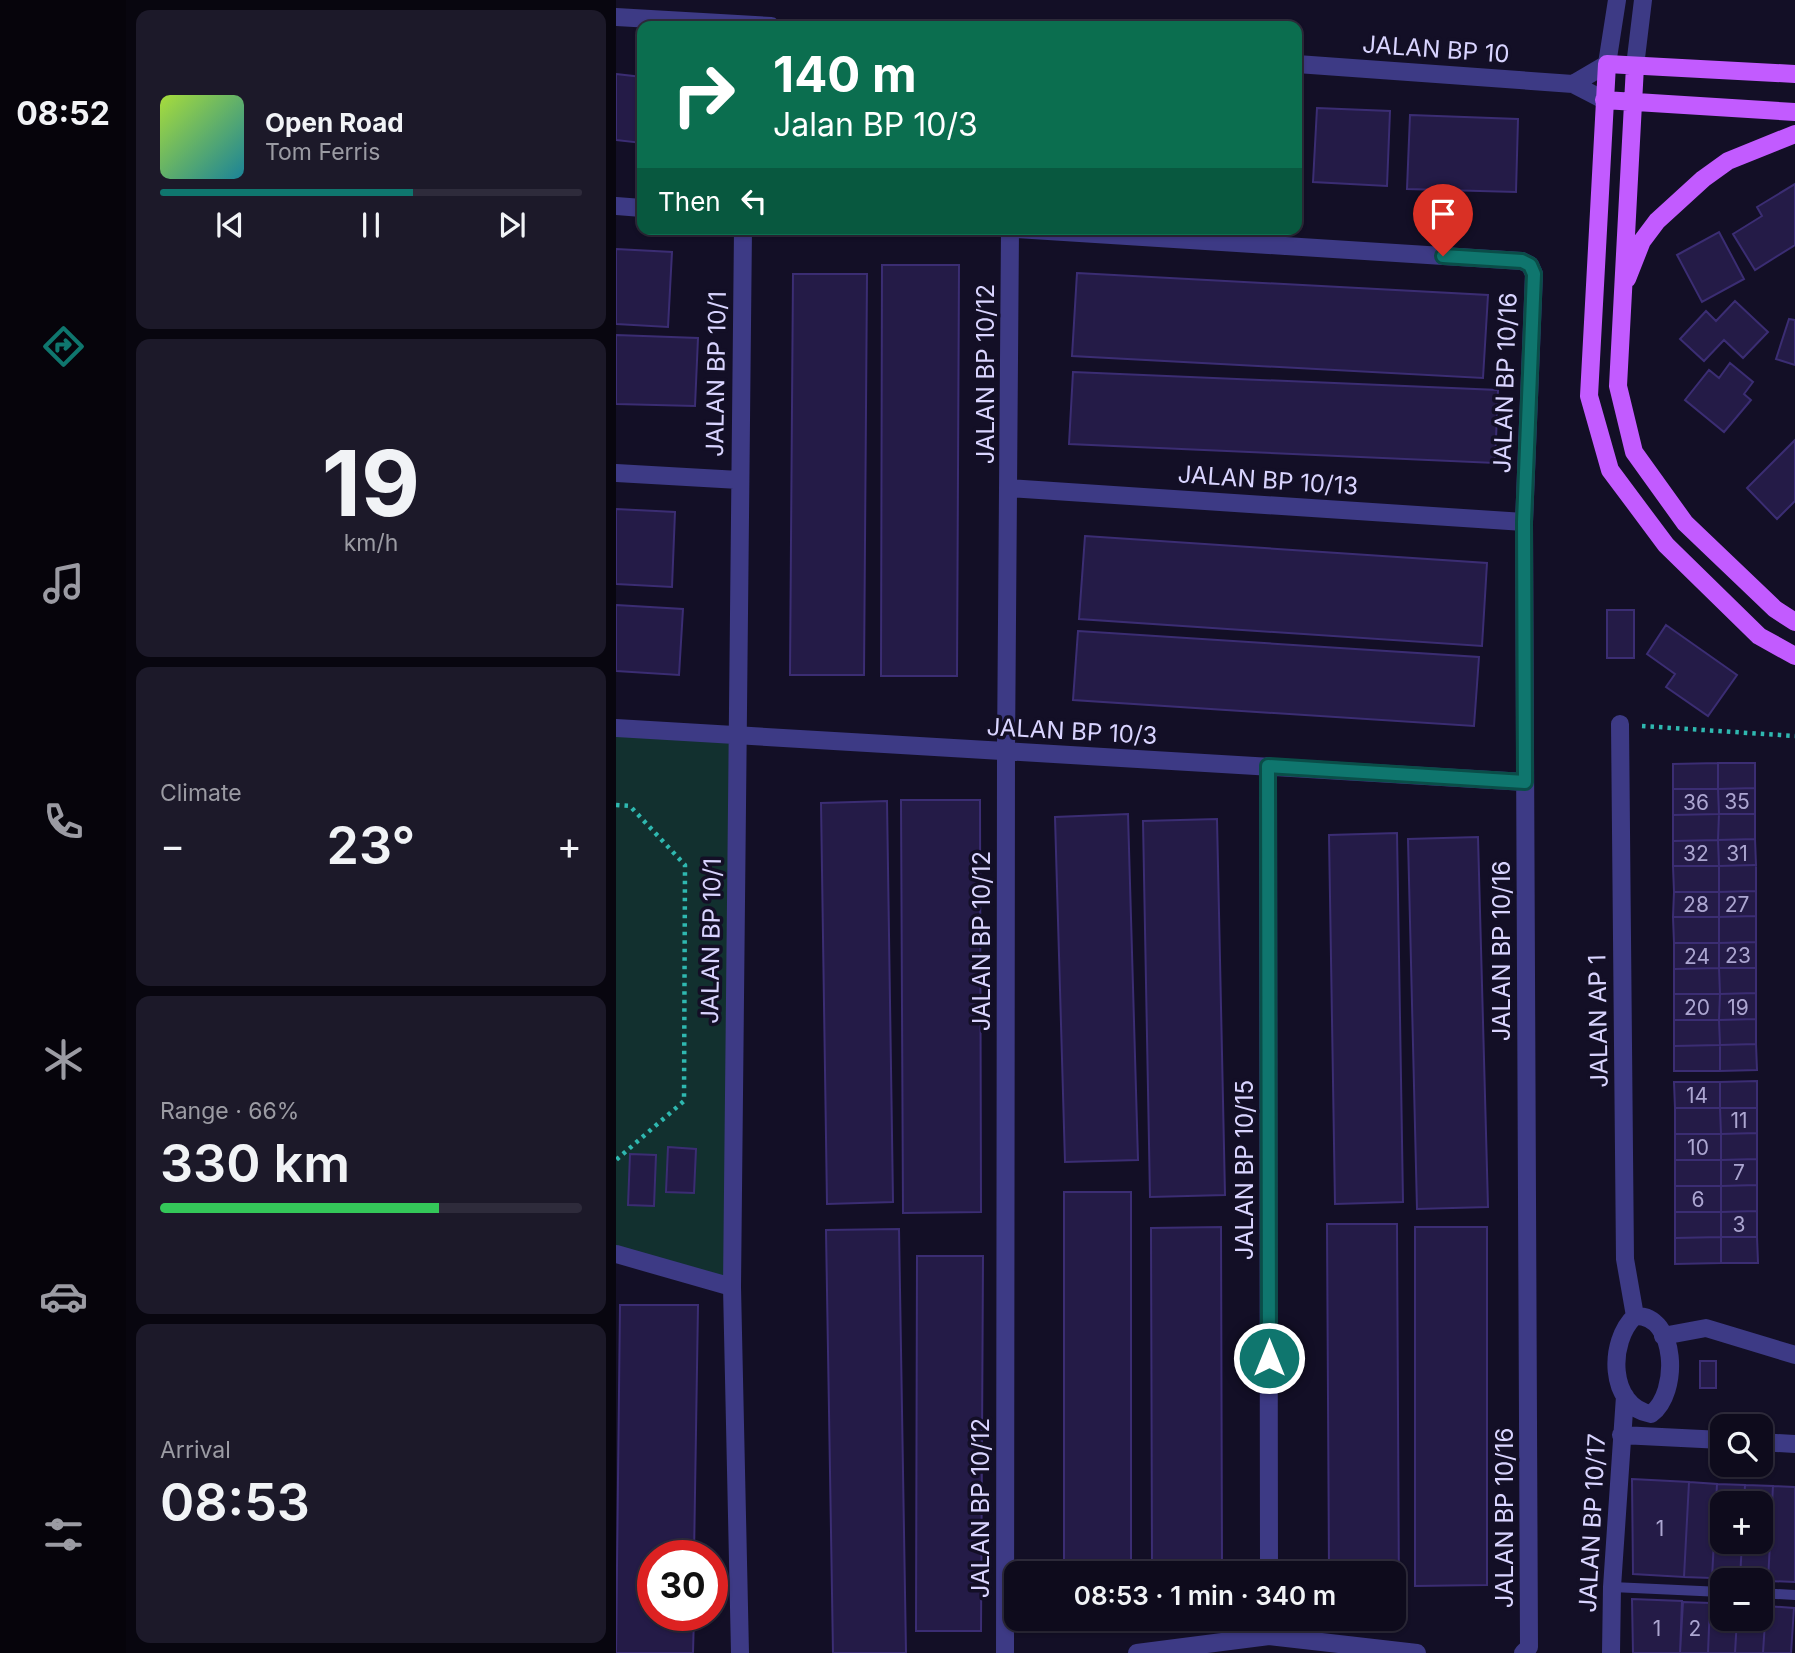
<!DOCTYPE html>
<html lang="en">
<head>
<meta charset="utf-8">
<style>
	body { margin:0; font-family:Inter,sans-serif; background:#1c1929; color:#f1f3f6; height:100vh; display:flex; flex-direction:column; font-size:26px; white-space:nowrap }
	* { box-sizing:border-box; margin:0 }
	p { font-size:23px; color:#9b9ba3 }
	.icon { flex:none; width:38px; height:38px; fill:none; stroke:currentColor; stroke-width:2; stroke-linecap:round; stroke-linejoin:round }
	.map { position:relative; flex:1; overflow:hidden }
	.panel { display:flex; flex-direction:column; gap:10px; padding:10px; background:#08060f; width:490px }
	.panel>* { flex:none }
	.guide { position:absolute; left:21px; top:21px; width:665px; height:214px; border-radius:14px; box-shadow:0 2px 5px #0004,0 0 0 2px #2e2b3b; background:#0b6e4f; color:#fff; overflow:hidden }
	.buttons { position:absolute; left:1094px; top:1414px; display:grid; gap:14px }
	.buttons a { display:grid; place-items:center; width:63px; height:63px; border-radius:14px; background:#0e0b1c; box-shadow:0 2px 5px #0004,0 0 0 2px #2e2b3b; font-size:35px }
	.speed { position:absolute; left:21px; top:1540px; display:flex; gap:14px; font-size:35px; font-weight:700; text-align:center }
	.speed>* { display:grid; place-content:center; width:91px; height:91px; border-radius:50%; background:#0e0b1c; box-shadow:0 2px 5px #0004,0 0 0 2px #2e2b3b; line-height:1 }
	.speed .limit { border:10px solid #d22; background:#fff; color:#111 }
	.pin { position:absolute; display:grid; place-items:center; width:60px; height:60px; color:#fff; margin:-72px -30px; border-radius:50% 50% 50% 0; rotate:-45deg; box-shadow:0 0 7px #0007 }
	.pin .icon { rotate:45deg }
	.me { position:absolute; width:77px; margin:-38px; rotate:0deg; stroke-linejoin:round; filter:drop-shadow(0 0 5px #0008) }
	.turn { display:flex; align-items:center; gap:24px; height:147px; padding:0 21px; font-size:32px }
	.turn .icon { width:91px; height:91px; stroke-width:2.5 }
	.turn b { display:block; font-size:49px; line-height:60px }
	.then { display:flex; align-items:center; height:66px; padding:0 21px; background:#0003; gap:14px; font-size:26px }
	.big { font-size:52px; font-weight:600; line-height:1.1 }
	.panel .tile { flex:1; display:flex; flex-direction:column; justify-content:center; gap:10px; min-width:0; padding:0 24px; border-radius:14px; background:#1c1929 }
	.panel .dial { align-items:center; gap:0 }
	.dial b { font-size:91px; line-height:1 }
	.song { display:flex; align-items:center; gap:21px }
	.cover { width:84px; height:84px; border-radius:10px; background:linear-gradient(135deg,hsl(80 70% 55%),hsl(190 70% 35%)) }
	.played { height:7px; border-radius:4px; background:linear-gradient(90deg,#0f766e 60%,#2e2b3b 60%) }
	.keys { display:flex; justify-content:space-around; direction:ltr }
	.heat { display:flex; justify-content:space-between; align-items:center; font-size:38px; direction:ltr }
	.charge { height:10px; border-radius:5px; background:linear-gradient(90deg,#34c759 66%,#2e2b3b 0) }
	.trip { position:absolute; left:388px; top:1561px; width:402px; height:70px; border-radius:14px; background:#0e0b1c; box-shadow:0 2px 5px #0004,0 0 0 2px #2e2b3b; font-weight:600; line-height:70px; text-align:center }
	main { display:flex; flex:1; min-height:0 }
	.tab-bar { display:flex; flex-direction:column; width:126px; justify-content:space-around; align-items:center; background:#06040b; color:#9b9ba3 }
	.tab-bar .icon { width:49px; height:49px }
	.tab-bar .active { color:#0f766e }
	.tab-bar b { font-size:32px; color:#f1f3f6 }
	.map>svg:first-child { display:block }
</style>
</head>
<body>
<main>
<nav class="tab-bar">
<b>08:52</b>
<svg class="icon active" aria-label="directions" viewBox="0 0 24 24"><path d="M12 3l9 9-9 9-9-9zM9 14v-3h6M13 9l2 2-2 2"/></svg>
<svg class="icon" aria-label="music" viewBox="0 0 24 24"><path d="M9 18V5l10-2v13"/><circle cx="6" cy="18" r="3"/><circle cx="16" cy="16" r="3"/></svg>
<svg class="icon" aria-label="phone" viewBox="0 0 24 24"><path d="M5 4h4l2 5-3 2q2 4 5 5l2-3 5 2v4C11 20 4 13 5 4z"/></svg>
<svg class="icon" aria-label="climate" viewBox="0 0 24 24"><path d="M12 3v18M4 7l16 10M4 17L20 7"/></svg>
<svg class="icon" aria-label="car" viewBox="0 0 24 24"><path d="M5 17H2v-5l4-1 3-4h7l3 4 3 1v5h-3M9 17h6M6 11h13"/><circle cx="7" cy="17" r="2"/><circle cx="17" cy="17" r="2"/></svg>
<svg class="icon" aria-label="filters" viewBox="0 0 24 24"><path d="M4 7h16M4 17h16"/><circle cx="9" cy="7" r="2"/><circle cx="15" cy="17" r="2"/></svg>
</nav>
<section class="panel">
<div class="tile">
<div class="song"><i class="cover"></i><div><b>Open Road</b><p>Tom Ferris</p></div></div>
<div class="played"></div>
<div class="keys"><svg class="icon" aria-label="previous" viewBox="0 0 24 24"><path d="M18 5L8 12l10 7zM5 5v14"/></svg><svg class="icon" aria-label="pause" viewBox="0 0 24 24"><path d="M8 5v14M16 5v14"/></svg><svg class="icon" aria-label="next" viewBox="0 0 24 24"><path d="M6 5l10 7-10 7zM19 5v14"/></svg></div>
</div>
<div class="tile dial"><b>19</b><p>km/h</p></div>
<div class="tile"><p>Climate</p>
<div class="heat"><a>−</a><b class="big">23°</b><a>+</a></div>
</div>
<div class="tile"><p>Range · 66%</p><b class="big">330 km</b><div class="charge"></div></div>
<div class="tile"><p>Arrival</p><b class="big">08:53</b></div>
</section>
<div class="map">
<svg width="1179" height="1653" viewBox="0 0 1179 1653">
	<rect width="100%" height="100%" fill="#130f26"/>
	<path fill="#12302f" d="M0,728L121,735L116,1287L0,1253Z"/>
	<path fill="#241b47" stroke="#3b2d73" stroke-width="2" d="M0,74L26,77V143L0,140Z
		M701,108L774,111L771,186L697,182Z
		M794,115L902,119L900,192L791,189Z
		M1179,184V245L1139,270L1117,234L1146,216L1141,207Z
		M1103,232L1128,279L1086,302L1061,255Z
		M0,249L56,252L52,327L0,324Z
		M266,265H343L341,676H265Z
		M461,273L872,295L867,378L456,356Z
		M177,274H251L248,675H174Z
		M1119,301L1152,332L1127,358L1108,340L1088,361L1064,339L1090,311L1100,321Z
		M1173,319L1179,320V365L1160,359Z
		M0,335L82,338L79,406L0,404Z
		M1114,363L1137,382L1128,394L1135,400L1108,432L1069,400L1093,370L1103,378Z
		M457,372L882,390L879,463L453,444Z
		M1179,440V501L1161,519L1131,488Z
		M0,509L59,512L56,587L0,584Z
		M469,536L871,563L866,646L463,619Z
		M0,605L67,609L63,675L0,671Z
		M991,610H1018V658H991Z
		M1050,625L1121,675L1092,716L1050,687L1059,674L1031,654Z
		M462,631L863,657L858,726L457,700Z
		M1102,763H1139V788L1102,789Z
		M1102,763V789H1057V764Z
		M1139,788V814H1103L1102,789Z
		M1057,789H1102L1103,814L1057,815Z
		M285,800H364L365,1212L287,1213Z
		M271,801L277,1202L211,1204L205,803Z
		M512,814L522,1160L449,1162L439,817Z
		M1103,814H1139V839L1102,840Z
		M1103,814L1102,840L1057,841V815Z
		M601,819L609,1195L534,1197L527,821Z
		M781,833L787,1202L719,1204L713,835Z
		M862,837L872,1207L801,1209L792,839Z
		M1139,839L1140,865L1103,866L1102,840Z
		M1102,840L1103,866H1057V841Z
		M1140,865V891L1103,892V866Z
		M1057,866H1103V892H1058Z
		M1140,891V916L1103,917V892Z
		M1058,892H1103V917H1057Z
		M1140,916V942L1103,943V917Z
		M1057,917H1103V943H1058Z
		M1140,942V968H1103V943Z
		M1058,943H1103V968L1058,969Z
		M1103,968H1140V993L1104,994Z
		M1103,968L1104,994H1058V969Z
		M1140,993V1019L1103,1020L1104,994Z
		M1058,994H1104L1103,1020H1058Z
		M1140,1019V1044L1104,1045L1103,1020Z
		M1058,1020H1103L1104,1045L1058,1046Z
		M1140,1044L1141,1070L1104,1071V1045Z
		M1104,1045V1071H1058V1046Z
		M1141,1081V1108H1104V1082Z
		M1058,1082H1104V1108H1059Z
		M1059,1108H1104L1105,1134H1059Z
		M1104,1108H1141V1133L1105,1134Z
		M1141,1133V1159L1105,1160V1134Z
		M1059,1134H1105V1160H1059Z
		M52,1147L80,1149L78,1193L50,1192Z
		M14,1154L40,1155L38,1206L12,1205Z
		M1141,1159V1185L1105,1186V1160Z
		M1059,1160H1105V1186H1059Z
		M1141,1185V1211L1105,1212V1186Z
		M1059,1186H1105V1212H1059Z
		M448,1192H515V1573H448Z
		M1141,1211V1237H1105V1212Z
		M1059,1212H1105V1237L1059,1238Z
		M711,1224H781L783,1602H779V1573H713Z
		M605,1227L606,1564L536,1565L535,1228Z
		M799,1227H871V1585L799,1586Z
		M283,1229L290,1653H217L210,1230Z
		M1105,1237H1141L1142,1263H1105Z
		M1105,1237V1263L1059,1264V1238Z
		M301,1256H367L365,1631H300Z
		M4,1305H82L78,1556H37V1615H78L77,1653H0Z
		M1084,1361H1100V1388H1084Z
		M1016,1479L1073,1482L1068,1577L1017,1574Z
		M1073,1482L1101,1484L1096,1578L1068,1577Z
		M1101,1484L1129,1485L1128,1503H1106V1542H1126L1124,1579L1096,1578Z
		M1129,1485L1157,1486L1152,1581L1124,1579L1126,1542H1144V1503H1128Z
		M1157,1486L1179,1487V1582L1152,1581Z
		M1016,1599L1066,1601L1064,1653H1017Z
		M1067,1602L1094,1603L1092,1653H1064Z
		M1094,1603L1106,1604V1619H1121L1119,1653H1092Z
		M1144,1606H1150L1147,1653H1119L1121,1619H1144Z
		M1150,1606L1178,1608L1175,1653H1147Z"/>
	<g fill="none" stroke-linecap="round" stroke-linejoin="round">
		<path stroke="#2fb8b0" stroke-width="4.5" stroke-dasharray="3.5 5" stroke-linecap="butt" d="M1026,726L1179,736
			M0,805L14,806L69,865L68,1101L0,1160"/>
		<path stroke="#3d3a85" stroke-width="10" d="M996,1587L1106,1592
			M1144,1593L1179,1595"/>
		<path stroke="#3d3a85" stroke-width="18" d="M0,206L26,208
			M399,229L906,261L914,265L918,274L908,522L913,1647L907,1653
			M0,473L123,480
			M392,488L908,522
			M1004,724L1009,1259L1019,1316
			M0,728L909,782
			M652,766L653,1573
			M0,1254L116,1287
			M1019,1316C1061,1314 1064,1393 1035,1414C992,1406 992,1341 1019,1316Z
			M1047,1336L1090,1328L1179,1355
			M1005,1435L1106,1440
			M1144,1442L1179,1444
			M124,1653L116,1287L127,229
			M389,1653L390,752L394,229
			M521,1653L653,1636L801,1653
			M995,1653L996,1587L1009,1396"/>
		<path stroke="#3d3a85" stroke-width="18" d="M0,17L155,26
			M681,64L957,84L988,100
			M1019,66L1027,0
			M957,84L991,64L1001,0"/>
		<path stroke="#c25bff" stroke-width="18" d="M1019,66L1002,386L1018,452L1069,523L1159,609L1179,622
			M1179,74L991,64L973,396L994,470L1050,545L1143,636L1179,656
			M988,100L1179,112
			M1011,279L1026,241L1041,221L1087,179L1112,161L1179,134"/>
	</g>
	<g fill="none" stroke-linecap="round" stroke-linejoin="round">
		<g stroke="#0a4d48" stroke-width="18">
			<path id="route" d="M653,1358L652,766L909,782L908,522L918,274L914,265L906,261L827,256"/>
		</g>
		<use href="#route" stroke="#0f766e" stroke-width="12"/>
	</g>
	<g text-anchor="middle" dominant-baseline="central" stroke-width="7" stroke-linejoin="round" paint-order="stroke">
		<g font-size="21" fill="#aca6d1">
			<text x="1121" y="801">35</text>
			<text x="1080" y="802">36</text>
			<text x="1080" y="853">32</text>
			<text x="1121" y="853">31</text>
			<text x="1080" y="904">28</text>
			<text x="1121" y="904">27</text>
			<text x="1122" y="955">23</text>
			<text x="1081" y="956">24</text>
			<text x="1081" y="1007">20</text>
			<text x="1122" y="1007">19</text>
			<text x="1081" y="1095">14</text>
			<text x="1123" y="1120">11</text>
			<text x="1082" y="1147">10</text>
			<text x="1123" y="1172">7</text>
			<text x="1082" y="1199">6</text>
			<text x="1123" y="1224">3</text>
			<text x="1044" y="1528">1</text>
			<text x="1041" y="1628">1</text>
			<text x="1079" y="1628">2</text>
		</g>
		<g font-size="24" fill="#d9d4ff" stroke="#130f26">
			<text transform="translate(820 49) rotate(4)">JALAN BP 10</text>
			<text transform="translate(100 374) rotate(-89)">JALAN BP 10/1</text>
			<text transform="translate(369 374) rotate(-90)">JALAN BP 10/12</text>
			<text transform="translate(889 383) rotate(-88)">JALAN BP 10/16</text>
			<text transform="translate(652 480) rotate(4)">JALAN BP 10/13</text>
			<text transform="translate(456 731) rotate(3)">JALAN BP 10/3</text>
			<text transform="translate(95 941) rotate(-89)">JALAN BP 10/1</text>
			<text transform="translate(365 941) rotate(-90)">JALAN BP 10/12</text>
			<text transform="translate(885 951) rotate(-90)">JALAN BP 10/16</text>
			<text transform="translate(982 1021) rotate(-91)">JALAN AP 1</text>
			<text transform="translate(628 1170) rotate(-90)">JALAN BP 10/15</text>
			<text transform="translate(364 1508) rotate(-90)">JALAN BP 10/12</text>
			<text transform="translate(888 1518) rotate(-90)">JALAN BP 10/16</text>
			<text transform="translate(976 1523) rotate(-87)">JALAN BP 10/17</text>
		</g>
	</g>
</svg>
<div class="buttons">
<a><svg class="icon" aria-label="search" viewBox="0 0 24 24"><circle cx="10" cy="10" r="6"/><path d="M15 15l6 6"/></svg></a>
<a>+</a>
<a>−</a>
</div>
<div class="speed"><div class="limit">30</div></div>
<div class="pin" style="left:827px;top:256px;background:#d93025"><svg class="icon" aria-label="arrive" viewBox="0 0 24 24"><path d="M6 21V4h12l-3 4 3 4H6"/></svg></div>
<svg class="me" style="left:653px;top:1358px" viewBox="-20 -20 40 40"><circle r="17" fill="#0f766e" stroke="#fff" stroke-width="3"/><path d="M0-11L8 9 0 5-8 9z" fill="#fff"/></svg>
<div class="trip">08:53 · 1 min · 340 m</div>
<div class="guide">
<div class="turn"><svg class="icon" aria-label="right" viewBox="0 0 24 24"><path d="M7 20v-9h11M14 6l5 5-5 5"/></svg><div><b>140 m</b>Jalan BP 10/3</div></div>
<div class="then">Then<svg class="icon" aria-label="left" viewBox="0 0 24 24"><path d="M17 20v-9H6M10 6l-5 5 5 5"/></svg></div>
</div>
</div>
</main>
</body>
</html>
